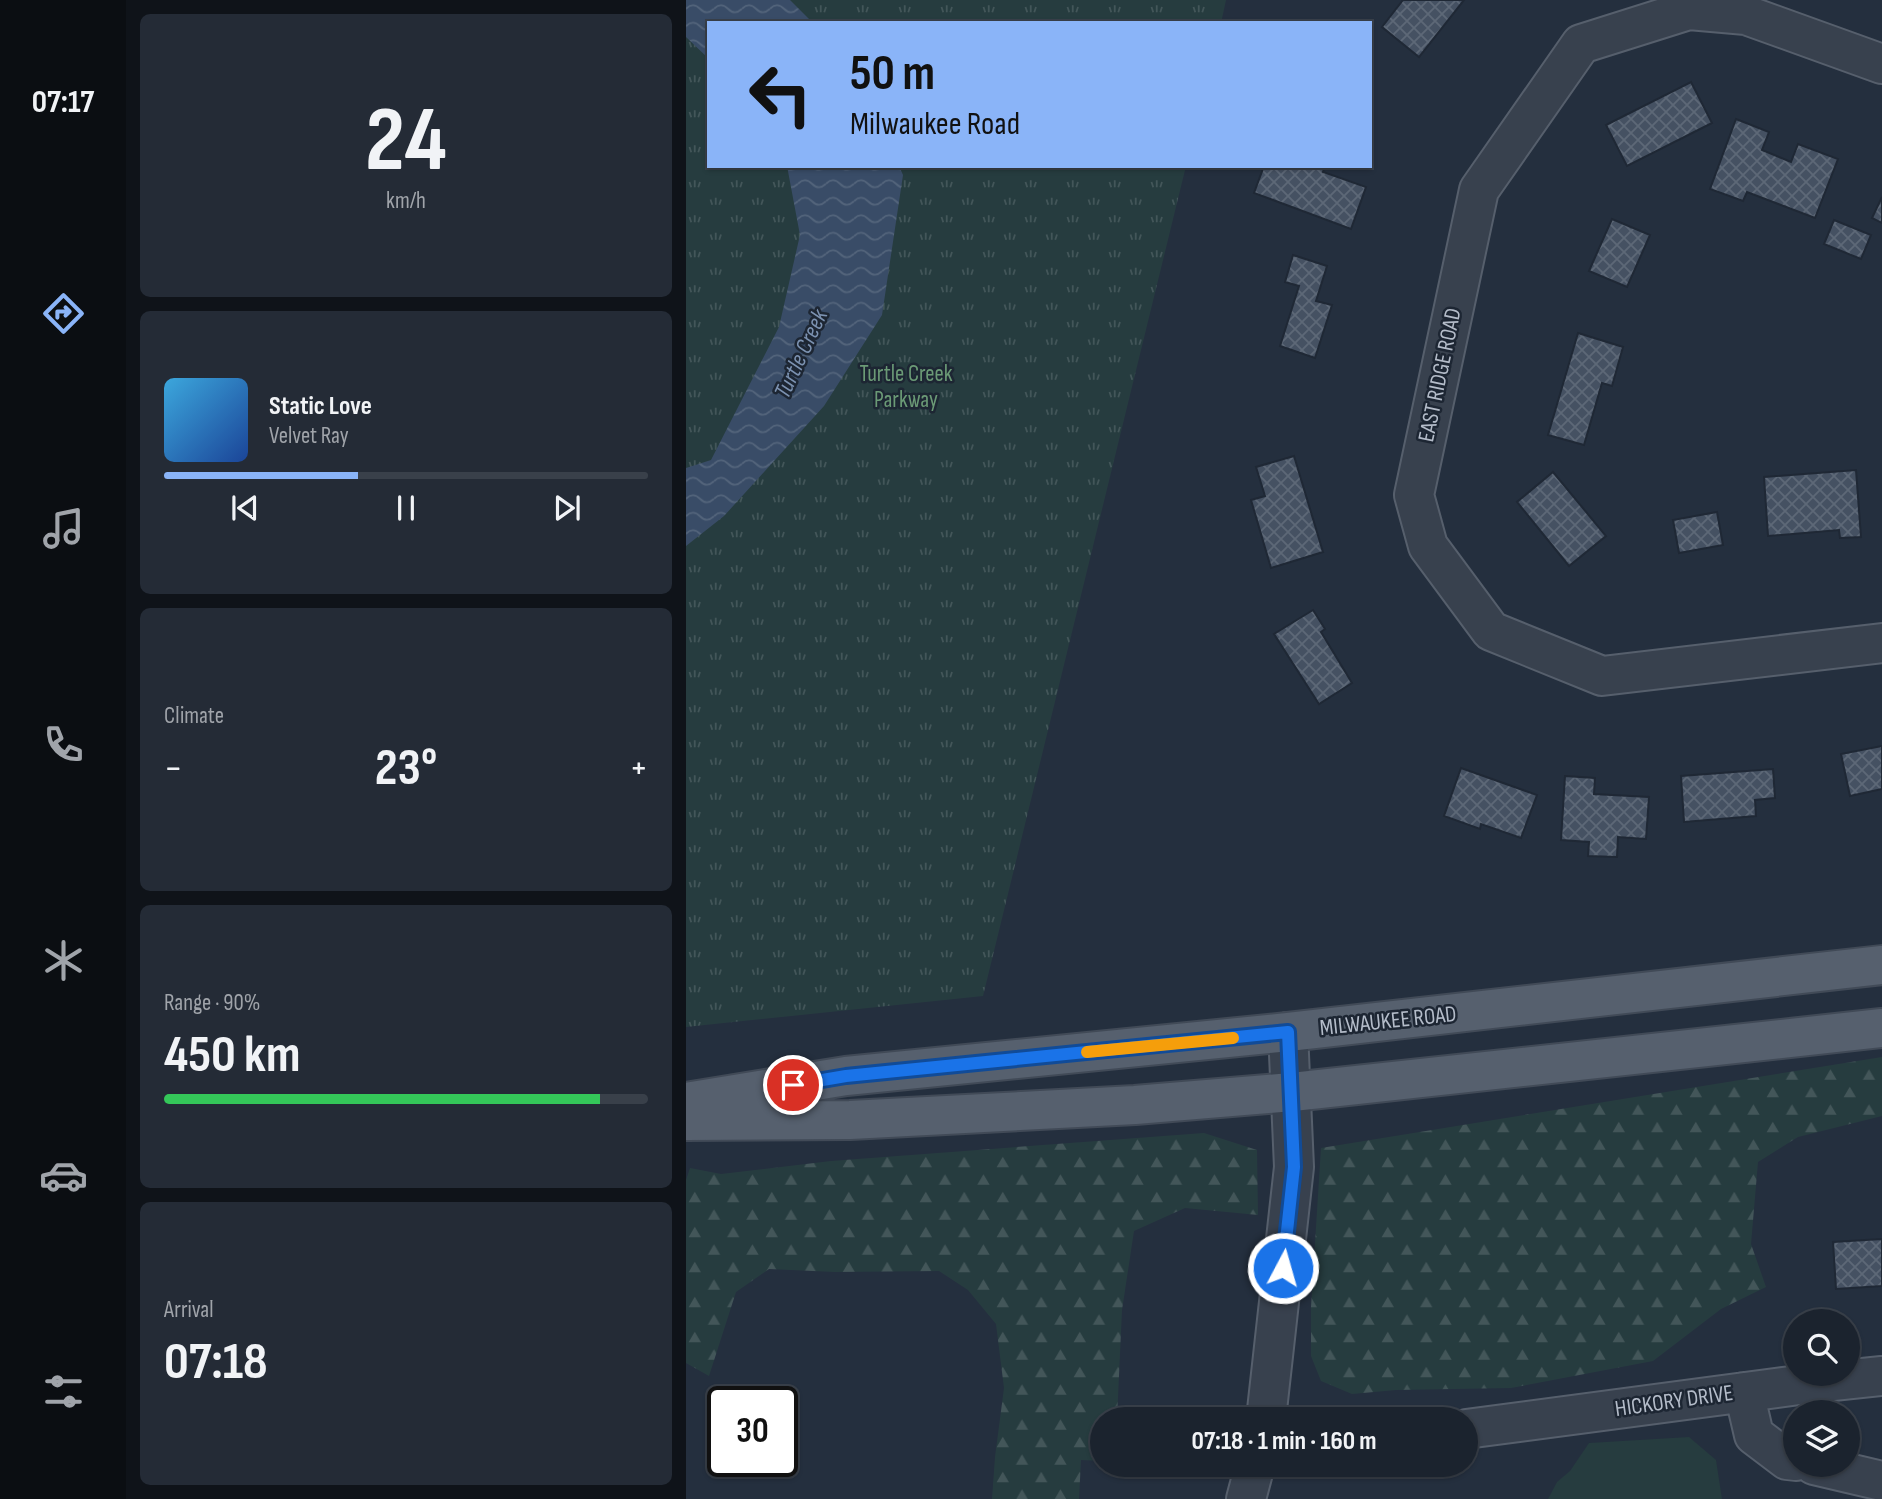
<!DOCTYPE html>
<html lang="en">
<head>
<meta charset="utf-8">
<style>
	body { margin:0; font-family:"Sofia Sans Condensed",sans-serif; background:#242b36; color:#f1f3f6; height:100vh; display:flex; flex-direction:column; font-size:26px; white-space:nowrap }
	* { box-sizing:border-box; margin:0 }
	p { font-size:23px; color:#a0a4aa }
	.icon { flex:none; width:38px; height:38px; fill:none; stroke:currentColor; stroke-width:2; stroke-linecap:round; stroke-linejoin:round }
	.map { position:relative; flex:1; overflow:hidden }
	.side { display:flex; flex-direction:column; gap:14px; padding:14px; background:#0f1319; width:560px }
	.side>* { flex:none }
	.banner { position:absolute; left:21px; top:21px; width:665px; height:147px; border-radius:0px; box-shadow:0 2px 5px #0004,0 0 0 2px #39404a; background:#8ab4f8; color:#111; overflow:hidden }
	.controls { position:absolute; left:1097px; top:1309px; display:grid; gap:14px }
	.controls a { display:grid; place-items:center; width:77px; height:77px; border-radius:50%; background:#1b232e; box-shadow:0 2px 5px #0004,0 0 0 2px #39404a; font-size:35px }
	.speed { position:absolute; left:21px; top:1386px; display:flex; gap:14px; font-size:35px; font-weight:700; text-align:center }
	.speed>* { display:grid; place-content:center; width:91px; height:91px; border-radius:50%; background:#1b232e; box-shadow:0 2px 5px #0004,0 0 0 2px #39404a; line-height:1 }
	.speed .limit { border:4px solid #111; border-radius:10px; background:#fff; color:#111 }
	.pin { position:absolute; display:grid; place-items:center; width:60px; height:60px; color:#fff; margin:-30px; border:4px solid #fff; border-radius:50%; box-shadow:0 2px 7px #0007 }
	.me { position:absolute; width:77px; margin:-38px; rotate:6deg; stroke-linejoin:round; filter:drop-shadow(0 0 5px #0008) }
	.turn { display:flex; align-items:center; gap:24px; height:147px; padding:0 28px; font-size:32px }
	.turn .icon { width:91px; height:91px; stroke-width:2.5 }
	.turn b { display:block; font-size:49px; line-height:60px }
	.big { font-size:52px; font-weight:700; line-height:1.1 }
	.side .tile { flex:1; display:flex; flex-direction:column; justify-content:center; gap:10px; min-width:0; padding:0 24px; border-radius:10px; background:#242b36 }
	.side .dial { align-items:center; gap:0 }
	.dial b { font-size:91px; line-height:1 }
	.song { display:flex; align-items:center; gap:21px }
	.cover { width:84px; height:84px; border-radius:10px; background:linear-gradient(135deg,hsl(200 70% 55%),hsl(220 70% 35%)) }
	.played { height:7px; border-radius:4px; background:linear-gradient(90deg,#8ab4f8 40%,#39404a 40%) }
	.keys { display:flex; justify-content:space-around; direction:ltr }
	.heat { display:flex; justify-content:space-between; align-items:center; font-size:38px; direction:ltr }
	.charge { height:10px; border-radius:5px; background:linear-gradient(90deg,#34c759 90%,#39404a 0) }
	.trip { position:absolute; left:404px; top:1407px; width:388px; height:70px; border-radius:35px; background:#1b232e; box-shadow:0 2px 5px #0004,0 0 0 2px #39404a; font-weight:700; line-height:70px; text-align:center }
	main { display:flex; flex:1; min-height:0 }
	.tab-bar { display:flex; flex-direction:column; width:126px; justify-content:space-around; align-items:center; background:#0b0e12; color:#a0a4aa }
	.tab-bar .icon { width:49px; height:49px }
	.tab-bar .active { color:#8ab4f8 }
	.tab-bar b { font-size:32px; color:#f1f3f6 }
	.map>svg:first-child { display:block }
</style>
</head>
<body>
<main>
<nav class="tab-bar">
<b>07:17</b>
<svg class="icon active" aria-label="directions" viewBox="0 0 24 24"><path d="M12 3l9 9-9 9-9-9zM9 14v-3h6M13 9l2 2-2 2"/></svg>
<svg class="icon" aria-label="music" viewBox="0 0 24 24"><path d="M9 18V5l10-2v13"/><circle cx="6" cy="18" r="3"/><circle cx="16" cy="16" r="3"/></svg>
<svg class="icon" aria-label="phone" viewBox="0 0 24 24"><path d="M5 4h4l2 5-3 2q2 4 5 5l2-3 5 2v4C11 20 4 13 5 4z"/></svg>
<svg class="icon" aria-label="climate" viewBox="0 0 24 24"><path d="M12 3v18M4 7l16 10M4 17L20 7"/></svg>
<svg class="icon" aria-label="car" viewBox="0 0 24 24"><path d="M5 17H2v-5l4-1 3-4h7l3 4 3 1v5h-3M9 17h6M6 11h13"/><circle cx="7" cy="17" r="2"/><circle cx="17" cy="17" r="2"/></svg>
<svg class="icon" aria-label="filters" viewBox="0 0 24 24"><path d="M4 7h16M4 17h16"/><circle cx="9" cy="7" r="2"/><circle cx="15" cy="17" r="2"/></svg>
</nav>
<section class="side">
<div class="tile dial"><b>24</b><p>km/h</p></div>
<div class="tile">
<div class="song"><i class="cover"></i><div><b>Static Love</b><p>Velvet Ray</p></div></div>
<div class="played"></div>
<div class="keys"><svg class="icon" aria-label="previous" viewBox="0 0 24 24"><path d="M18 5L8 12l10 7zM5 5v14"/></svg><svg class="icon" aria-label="pause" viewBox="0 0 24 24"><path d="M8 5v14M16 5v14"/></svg><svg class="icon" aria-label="next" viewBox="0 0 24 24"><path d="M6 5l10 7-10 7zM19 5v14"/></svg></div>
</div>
<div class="tile"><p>Climate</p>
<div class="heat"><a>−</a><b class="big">23°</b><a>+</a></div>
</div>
<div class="tile"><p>Range · 90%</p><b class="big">450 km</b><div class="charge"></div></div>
<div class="tile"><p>Arrival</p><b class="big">07:18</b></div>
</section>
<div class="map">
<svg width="1196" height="1499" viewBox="0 0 1196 1499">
	<defs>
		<pattern id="forest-firs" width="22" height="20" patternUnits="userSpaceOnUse" patternTransform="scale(1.75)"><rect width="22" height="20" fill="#263c3f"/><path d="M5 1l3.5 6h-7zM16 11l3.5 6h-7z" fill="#435659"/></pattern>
		<pattern id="park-tufts" width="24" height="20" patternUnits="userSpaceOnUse" patternTransform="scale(1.75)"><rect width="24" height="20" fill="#263c3f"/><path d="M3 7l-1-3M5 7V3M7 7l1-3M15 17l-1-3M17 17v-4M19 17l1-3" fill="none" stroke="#435659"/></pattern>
		<pattern id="water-waves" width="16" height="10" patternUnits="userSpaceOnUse" patternTransform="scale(1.75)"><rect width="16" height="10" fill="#394c67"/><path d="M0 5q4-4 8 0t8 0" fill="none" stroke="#53647b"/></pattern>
		<pattern id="building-cross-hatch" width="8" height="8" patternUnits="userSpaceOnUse" patternTransform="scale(1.75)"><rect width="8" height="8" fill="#455162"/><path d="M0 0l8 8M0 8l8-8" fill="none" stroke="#5d6877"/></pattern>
	</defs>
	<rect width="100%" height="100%" fill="#242f3e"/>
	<path fill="#263c3f" d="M1003,1437L1030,1460L1036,1499H862L871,1482L884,1471L903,1443Z"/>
	<path fill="url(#forest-firs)" d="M1196,1057V1116L1112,1137L1072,1162L1065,1244L1080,1287L1035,1309L967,1361L825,1388L710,1390L666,1394L635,1381L625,1356V1307L635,1148Z
		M518,1133L571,1150L572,1215L499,1208L448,1231L436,1310L431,1419H416V1461L395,1460L393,1499H306L309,1457L318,1388L310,1324L282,1290L253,1271L149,1272L83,1269L50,1292L23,1376L0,1363V1180L4,1168L35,1174L145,1161Z"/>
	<path fill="url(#park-tufts)" d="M0,0H540L535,23H23V166H500L297,996L0,1027Z"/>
	<path fill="url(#water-waves)" d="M0,0H104L127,23H23V59L0,37Z
		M101,166H213L217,175L196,315L138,406L38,516L0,546V468L25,460L93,327L114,235Z"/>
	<path fill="url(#building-cross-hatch)" stroke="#1f2835" stroke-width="2" d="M717,0H778L733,57L696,27Z
		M1005,82L1026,123L941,166L920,125Z
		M1050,119L1083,132L1076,150L1105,162L1112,144L1152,159L1129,218L1061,192L1057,201L1024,189Z
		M578,166H639L637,172L680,187L665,229L568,193Z
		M1196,197V223L1186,218Z
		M926,219L964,235L941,287L903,271Z
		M1148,220L1185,235L1175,259L1138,244Z
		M607,255L641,266L630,301L646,305L629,358L594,346L613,286L599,282Z
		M892,333L937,347L926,386L916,383L898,445L862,435Z
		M608,456L637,552L585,568L565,500L579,496L570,467Z
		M1170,470L1175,537L1154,538L1153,530L1082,536L1078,477Z
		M867,472L920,536L883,566L831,502Z
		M1031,512L1037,545L993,553L987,520Z
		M627,610L639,629L635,632L666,683L633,704L588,634Z
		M1196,746V789L1164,796L1155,754Z
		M775,768L851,795L835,838L795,824L794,829L758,816Z
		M1087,769L1089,798L1069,800L1070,816L998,822L995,776Z
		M879,776L909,778L908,794L963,797L960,839L932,837L931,857L902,856L903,842L875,840Z
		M1196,1239V1286L1150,1289L1147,1242Z"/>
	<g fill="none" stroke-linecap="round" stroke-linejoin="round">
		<g stroke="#565f6c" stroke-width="42">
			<path id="minor" d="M1196,64L1060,15L1003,10L895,44L793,190L728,495L742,546L805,631L916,676L1196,643
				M1058,1392L1068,1435L1101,1460L1110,1461
				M580,1419L608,1167L602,1032
				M780,1429L1128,1383L1196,1376
				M1128,1465L1196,1481
				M560,1499L569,1465"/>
		</g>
		<g stroke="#414a57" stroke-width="42">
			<path id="major" d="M0,1102L160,1076L602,1032L1196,965
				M0,1121L164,1120L449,1105L606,1092L1196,1028"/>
		</g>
		<use href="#minor" stroke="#38414e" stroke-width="38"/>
		<use href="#major" stroke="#56606e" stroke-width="38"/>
	</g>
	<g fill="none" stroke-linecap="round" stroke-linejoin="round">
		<g stroke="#114b97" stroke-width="18">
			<path id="route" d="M107,1085L160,1076L602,1032L608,1167L597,1268"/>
		</g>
		<use href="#route" stroke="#1a73e8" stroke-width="12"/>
		<path stroke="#f59e0b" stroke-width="12" d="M401,1052L547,1038"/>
	</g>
	<g text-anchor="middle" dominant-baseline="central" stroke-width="5" stroke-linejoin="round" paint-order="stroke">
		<g font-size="23" fill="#6b9a76" stroke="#1d2633">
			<text x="220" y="374">Turtle Creek<tspan x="220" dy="26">Parkway</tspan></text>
		</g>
		<g font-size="23" fill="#b4bcc9" stroke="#1d2633">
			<text transform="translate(754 375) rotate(-78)">EAST RIDGE ROAD</text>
			<text transform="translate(702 1021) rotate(-6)">MILWAUKEE ROAD</text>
			<text transform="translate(988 1401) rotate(-8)">HICKORY DRIVE</text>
		</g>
		<g font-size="24" font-style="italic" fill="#7c92b1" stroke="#1d2633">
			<text transform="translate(115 354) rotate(-65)">Turtle Creek</text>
		</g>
	</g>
</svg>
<div class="controls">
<a><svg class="icon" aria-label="search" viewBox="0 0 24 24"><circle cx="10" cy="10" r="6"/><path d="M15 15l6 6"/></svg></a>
<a><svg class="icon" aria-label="layers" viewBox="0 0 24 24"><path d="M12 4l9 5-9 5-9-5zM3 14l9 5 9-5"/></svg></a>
</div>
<div class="speed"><div class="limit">30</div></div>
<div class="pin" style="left:107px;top:1085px;background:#d93025"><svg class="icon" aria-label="arrive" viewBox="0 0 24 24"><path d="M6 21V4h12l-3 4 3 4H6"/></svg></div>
<svg class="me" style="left:597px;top:1268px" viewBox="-20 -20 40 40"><circle r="17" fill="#1a73e8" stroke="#fff" stroke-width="3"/><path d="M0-11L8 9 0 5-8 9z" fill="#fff"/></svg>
<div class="trip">07:18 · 1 min · 160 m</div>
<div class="banner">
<div class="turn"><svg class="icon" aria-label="left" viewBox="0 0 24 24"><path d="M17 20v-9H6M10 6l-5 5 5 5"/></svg><div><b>50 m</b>Milwaukee Road</div></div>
</div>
</div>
</main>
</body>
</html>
